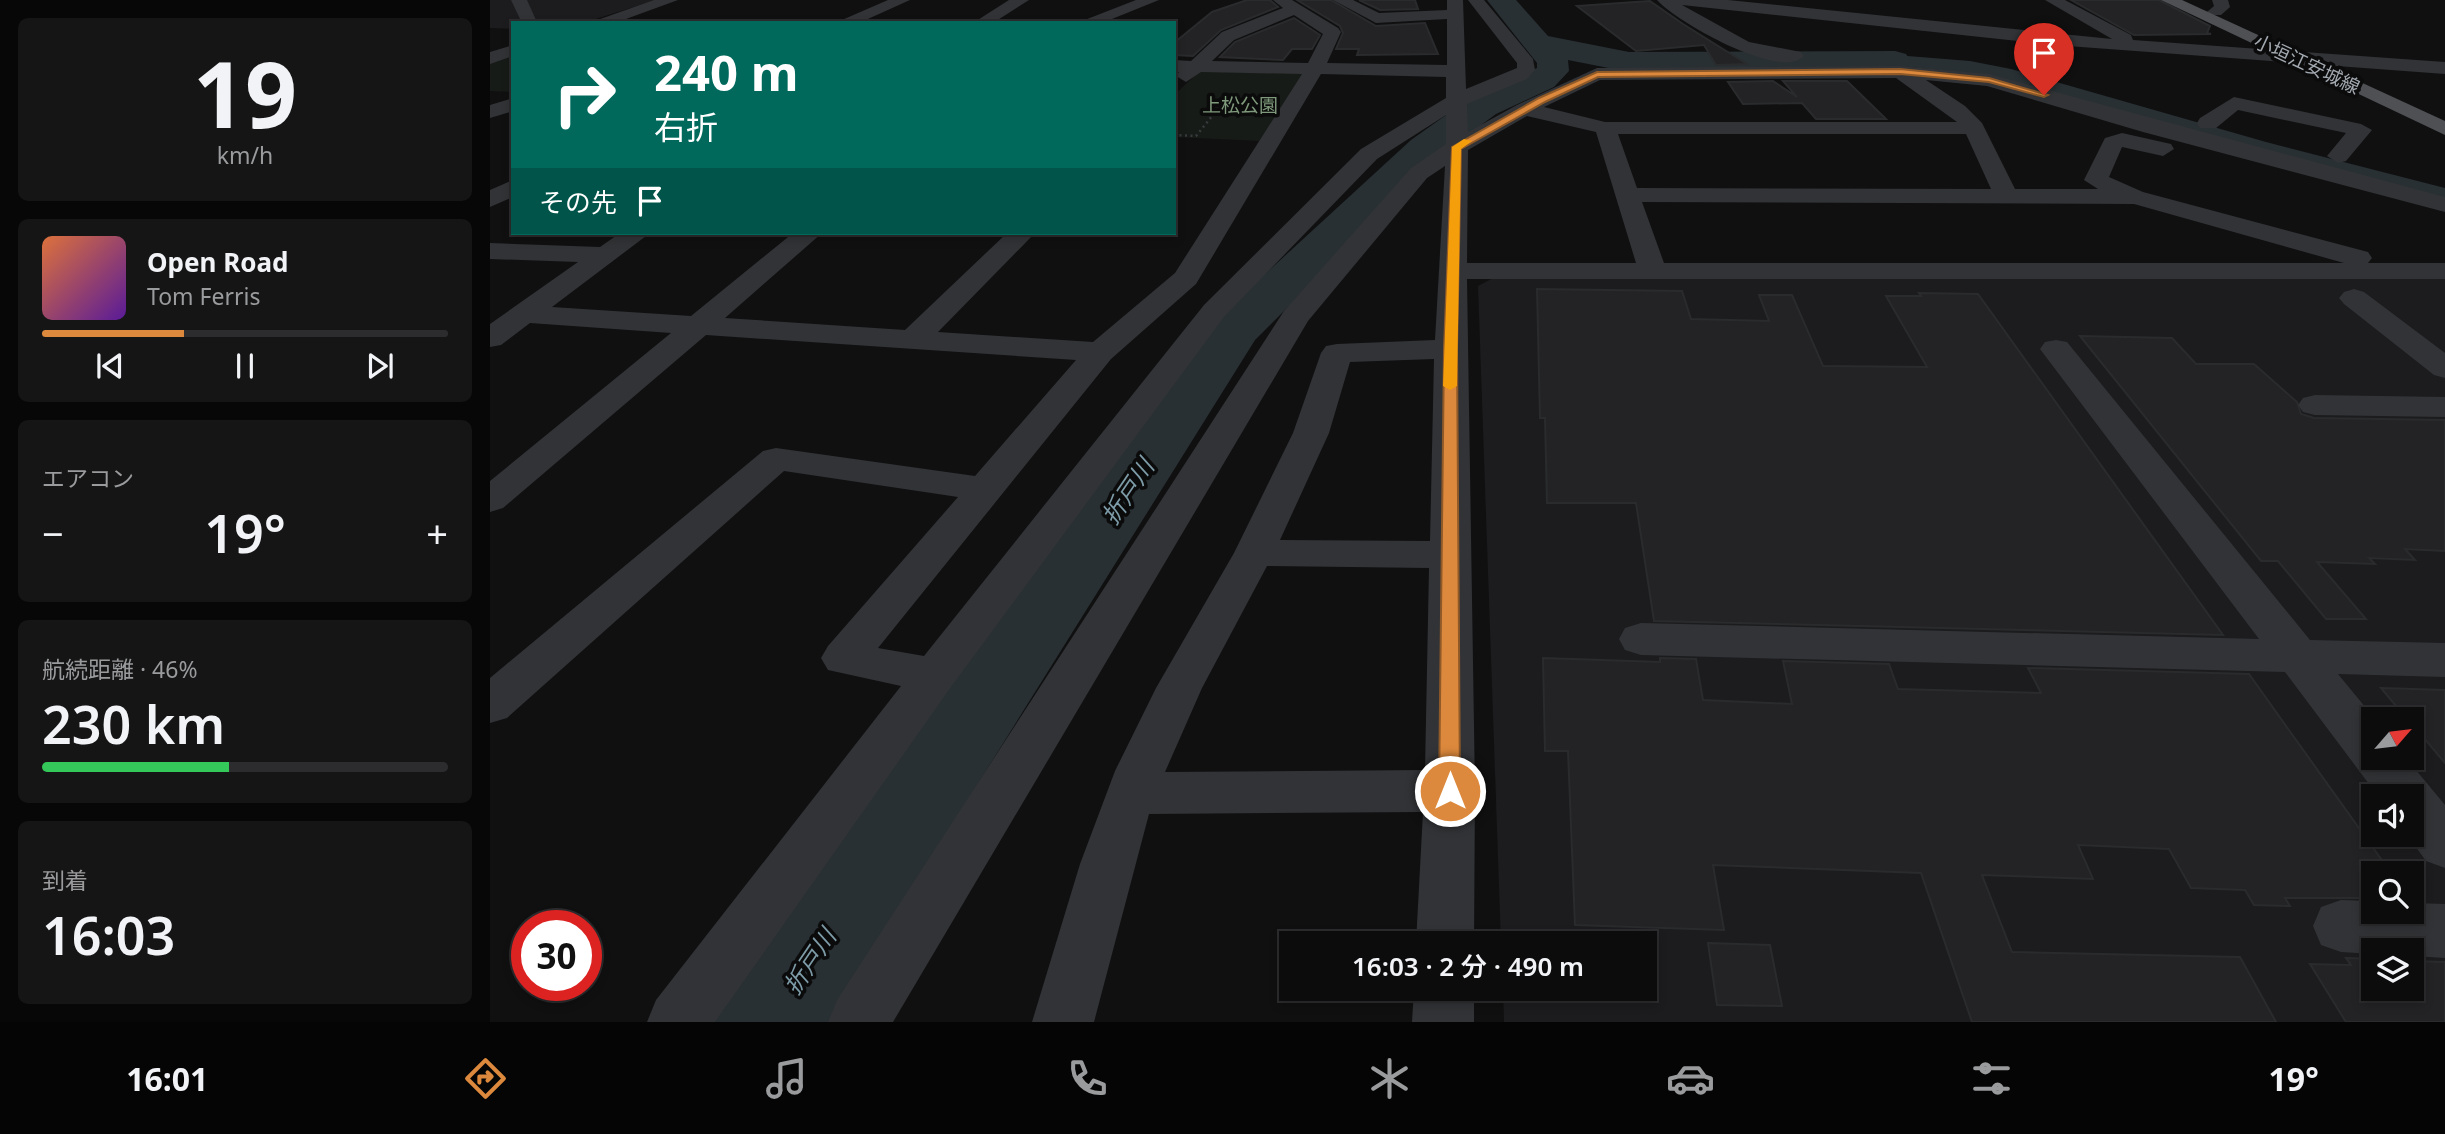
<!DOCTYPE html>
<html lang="ja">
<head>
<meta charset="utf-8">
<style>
	body { margin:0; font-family:"Noto Sans","Noto Sans JP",sans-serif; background:#151516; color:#f1f3f6; height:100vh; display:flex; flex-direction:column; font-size:26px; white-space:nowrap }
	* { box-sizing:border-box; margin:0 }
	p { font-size:23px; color:#9a9b9d }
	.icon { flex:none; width:38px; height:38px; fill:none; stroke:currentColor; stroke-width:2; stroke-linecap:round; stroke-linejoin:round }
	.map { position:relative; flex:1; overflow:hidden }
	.drawer { display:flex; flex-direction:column; gap:18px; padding:18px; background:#070707; width:490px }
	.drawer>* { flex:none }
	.top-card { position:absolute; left:21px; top:21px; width:665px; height:214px; border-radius:0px; box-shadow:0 4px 10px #0003,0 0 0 2px #2c2c2e; background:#00695c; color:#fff; overflow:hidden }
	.needle { width:46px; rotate:62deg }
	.fabs { position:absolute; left:1871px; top:707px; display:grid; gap:14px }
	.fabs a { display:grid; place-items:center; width:63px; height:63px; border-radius:0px; background:#0c0c0d; box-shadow:0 4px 10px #0003,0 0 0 2px #2c2c2e; font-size:35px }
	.speed { position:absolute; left:21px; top:910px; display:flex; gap:14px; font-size:35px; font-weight:700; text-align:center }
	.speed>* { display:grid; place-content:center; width:91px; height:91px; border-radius:50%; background:#0c0c0d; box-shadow:0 4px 10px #0003,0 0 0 2px #2c2c2e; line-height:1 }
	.speed .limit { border:10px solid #d22; background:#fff; color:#111 }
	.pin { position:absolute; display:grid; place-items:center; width:60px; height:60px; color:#fff; margin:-72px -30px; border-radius:50% 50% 50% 0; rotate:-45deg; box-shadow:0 0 7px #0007 }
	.pin .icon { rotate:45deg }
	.me { position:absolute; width:77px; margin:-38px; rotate:0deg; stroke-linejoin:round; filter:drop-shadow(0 0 5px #0008) }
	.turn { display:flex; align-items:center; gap:24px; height:147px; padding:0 28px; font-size:32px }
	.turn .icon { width:91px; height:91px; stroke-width:2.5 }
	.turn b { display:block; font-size:49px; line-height:60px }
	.then { display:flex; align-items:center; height:66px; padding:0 28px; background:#0003; gap:14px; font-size:26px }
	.big { font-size:52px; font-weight:600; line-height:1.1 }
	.drawer .tile { flex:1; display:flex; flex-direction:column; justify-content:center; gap:10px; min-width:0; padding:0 24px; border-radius:10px; background:#151516 }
	.drawer .dial { align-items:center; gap:0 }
	.dial b { font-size:91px; line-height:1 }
	.song { display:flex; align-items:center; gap:21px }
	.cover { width:84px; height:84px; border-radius:10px; background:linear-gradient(135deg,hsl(20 70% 55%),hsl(270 70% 35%)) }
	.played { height:7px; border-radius:4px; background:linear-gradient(90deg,#dc893d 35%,#2c2c2e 35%) }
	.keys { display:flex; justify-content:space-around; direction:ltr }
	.heat { display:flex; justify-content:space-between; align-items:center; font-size:38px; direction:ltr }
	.charge { height:10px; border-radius:5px; background:linear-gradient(90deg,#34c759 46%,#2c2c2e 0) }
	.trip { position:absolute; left:789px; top:931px; width:378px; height:70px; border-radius:0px; background:#0c0c0d; box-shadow:0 4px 10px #0003,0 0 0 2px #2c2c2e; font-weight:600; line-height:70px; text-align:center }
	.menu { display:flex; height:112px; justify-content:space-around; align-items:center; background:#050505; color:#9a9b9d }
	.menu .icon { width:49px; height:49px }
	.menu .selected { color:#dc893d }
	.menu b { font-size:32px; color:#f1f3f6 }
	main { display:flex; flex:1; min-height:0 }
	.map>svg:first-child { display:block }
</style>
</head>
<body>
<main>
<section class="drawer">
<div class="tile dial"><b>19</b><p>km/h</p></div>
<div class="tile">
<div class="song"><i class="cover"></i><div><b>Open Road</b><p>Tom Ferris</p></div></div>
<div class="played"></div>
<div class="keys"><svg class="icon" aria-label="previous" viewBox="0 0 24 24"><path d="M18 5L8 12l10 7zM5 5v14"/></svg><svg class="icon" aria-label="pause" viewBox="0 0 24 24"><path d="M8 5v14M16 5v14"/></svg><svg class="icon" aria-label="next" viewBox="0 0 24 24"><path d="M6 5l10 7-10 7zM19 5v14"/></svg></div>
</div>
<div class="tile"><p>エアコン</p>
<div class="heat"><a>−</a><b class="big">19°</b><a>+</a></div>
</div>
<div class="tile"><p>航続距離 · 46%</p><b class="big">230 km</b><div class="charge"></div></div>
<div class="tile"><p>到着</p><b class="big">16:03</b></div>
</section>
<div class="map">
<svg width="1955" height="1022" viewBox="0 0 1955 1022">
	<rect width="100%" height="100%" fill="#101011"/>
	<path fill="#1c1c1e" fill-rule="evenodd" d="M0,0H166L93,23H23V29L0,28Z
		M1005,277H1955V1022H1014L1013,989H1155V943H1011L988,286ZM1883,719H1922V758H1883ZM1883,796H1922V835H1883ZM1883,873H1922V912H1883ZM1883,950H1922V989H1883Z"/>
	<path fill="#171b17" d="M23,55V92L0,91V61Z
		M807,71L815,74L772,141L684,137V95L709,72Z"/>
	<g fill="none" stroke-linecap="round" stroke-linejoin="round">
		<path fill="#283033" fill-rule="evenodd" d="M1405,55L1480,61L1521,69L1776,142L1955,188V202L1760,152L1518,80L1480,73L1398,65L1396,61L1398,57Z"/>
		<path fill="#283033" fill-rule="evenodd" d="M997,0H1026L1058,36L1139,52L1405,51L1416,54L1421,61L1416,68L1405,71L1139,72L1078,60L1079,71L1064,87L1006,114L949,156L765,340L339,1022H225L241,985L725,320L921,140L980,98L1047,68V63Z"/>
	</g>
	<path fill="#232325" stroke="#2a2b2d" stroke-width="2" d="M757,0H780L788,7L731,30L703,56L684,55V43L722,12Z
		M807,0H841L886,26L935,23L948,54L867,55L869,49H846L853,33L850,26Z
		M869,0H925L928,9L890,10Z
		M1581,0H1669L1720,26L1717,33L1721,34L1644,35Z
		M1160,1L1193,24L1257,64L1226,65L1214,45L1146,51L1087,6Z
		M804,18L830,35L822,49H802L793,60L730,57L745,42Z
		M1283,81L1307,97L1293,81H1357L1396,119H1326L1312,103L1253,104L1238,82Z
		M1047,289L1192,291L1201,319L1279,321L1269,295H1302L1333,366L1437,367L1396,296H1431L1429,293L1488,294L1733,635L1164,621L1146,503H1057L1055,418H1050Z
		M1590,336L1682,338L1706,364H1764L1807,402L1811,414L1824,418L1955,420V551L1915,549L1925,560L1879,558L1885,564L1827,562L1876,619H1836L1788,561H1771Z
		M1053,658L1170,662V658L1206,659L1213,700L1302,704L1293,661L1399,664L1408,689L1551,693L1538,668L1759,674L1901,873H1883V898H1795L1800,906L1764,905L1755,890L1701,888L1679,849L1588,845L1603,879L1492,875L1522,952L1750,957L1786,1022H1482L1431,873L1223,865L1234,930L1085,925L1078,751H1055Z
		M1891,688L1955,690V763L1922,724V719H1917Z
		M1218,943L1280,945L1292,1006L1227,1005Z
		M1856,958L1883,959V989H1922V961L1955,962V1022H1856L1820,964L1861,965Z"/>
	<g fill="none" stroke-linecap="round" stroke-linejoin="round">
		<path stroke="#373a3c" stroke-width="2" stroke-dasharray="2 2.5" stroke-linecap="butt" d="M726,112L737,98"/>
		<path stroke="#373a3c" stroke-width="2.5" stroke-dasharray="2 3.5" stroke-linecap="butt" d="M684,135L706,136L727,110"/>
		<path fill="#313336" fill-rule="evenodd" d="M21,0H37L46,20L44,23H32Z
			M164,0H188L125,23H99Z
			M398,0H420L369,23H345Z
			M519,0H539L503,23H483Z
			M646,0H669L612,23H587Z
			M783,0H802L848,28L851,32L837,63L957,65V19L886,23L843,0H863L889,13L957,10V0H973L976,89L1027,68V63L978,0H994L1043,59L1045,70L1037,79L977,104L978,132L1027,105L1107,68L1410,66L1499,74L1955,197V212L1653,132L1497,86L1436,80L1475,106L1492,123L1525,189H1608L1594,180L1615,138L1632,133L1681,144L1684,149L1673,156L1632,147L1619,177L1653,192L1878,252L1882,258L1878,263H1955V279H977L985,791L984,943H926L933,812L659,814L604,1022H542L590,864L625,771L666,688L744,553L803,433L831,353L836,346L847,344L945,340L955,166L937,178L818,321L403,1022H338L347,1000L794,311L921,168L956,144V115L887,159L734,317L461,687L225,1022H157L166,1000L411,686L338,670L331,658L338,646L468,497L294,471L17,718L0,723V678L273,451L286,448L485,476L586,360L216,335L13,508L0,512V481L181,333L40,323L11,345L0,347V324L88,262L0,259V243L110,247L130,233H160L62,307L201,316L303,233H332L235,318L415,330L517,233H545L448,332L603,342L685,273L812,74L711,72L696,82L686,76L689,72H684V60L701,61L732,32L793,8ZM804,15L833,34L818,63L722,61L744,40ZM831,74L956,77V98L871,149L714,305L434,656L388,648L621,359L706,284ZM1406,78L1467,122H1115L1054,107L1110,80ZM1037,116L1106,132L1146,263H977L978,150ZM1128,134H1476L1501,189L1147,188ZM1152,202L1644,204L1854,263H1174ZM944,359L940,541L790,540L839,433L860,362ZM777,566L939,568L935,770L675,772L712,688Z
			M1167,0H1238L1622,39L1555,0H1575L1641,35L1643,40L1955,62V74L1564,45L1192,5L1259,42L1311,52L1314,56C1292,82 1185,21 1167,0Z
			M1722,0H1738L1740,7L1731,15H1719L1717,12L1724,6Z
			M23,45V56L0,64V52Z
			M1744,97L1871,124L1882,130L1856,161L1848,163L1837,156L1856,133L1748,110L1726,128H1710L1707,123L1710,118Z
			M23,98V111L0,118V105Z
			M23,180V197L0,207V190Z
			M1864,289L1874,292L1955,353V378L1944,375L1854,304L1849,298L1854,292Z
			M1566,340L1577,342L1820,640L1955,643V677L1848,674L1885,719L1883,758H1916L1955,805V868L1936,861L1917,835H1922V796H1888L1795,672L1151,655L1135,650L1129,639L1135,628L1151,623L1769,639L1550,349L1555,342Z
			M1825,395L1955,397V417L1825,415L1813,412L1808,405L1813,398Z
			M1851,900L1883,901V912H1922V903L1955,904V958L1922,956V950H1883V954L1851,952L1831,945L1823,926L1831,907Z
			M924,989H984V1022H922Z"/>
		<path fill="#4e5054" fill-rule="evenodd" d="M1671,0H1692L1955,121V135Z"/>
	</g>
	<path fill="#dc893d" stroke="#8f5928" stroke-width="2" d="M1410,69L1499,78L1558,95L1554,97L1499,82L1410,74L1108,77L1055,102L971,149L967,349L970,791L967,797L960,800L952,797L949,791L954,349L962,147L1049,98L1107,72Z"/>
	<path fill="#f59e0b" d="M974,139L982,141L971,149L967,386L960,390L953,386L962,147Z"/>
	<g text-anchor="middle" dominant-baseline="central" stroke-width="7" stroke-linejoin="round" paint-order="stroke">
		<g font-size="19" fill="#a3a9b0" stroke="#0b0b0c">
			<text transform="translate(1817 64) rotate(25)">小垣江安城線</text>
		</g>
		<g font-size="19" fill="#7f997b" stroke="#0b0b0c">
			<text x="750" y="105">上松公園</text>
		</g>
		<g font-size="24" font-style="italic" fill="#7d9ca8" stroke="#0b0b0c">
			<text transform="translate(637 491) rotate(-56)">折戸川</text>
			<text transform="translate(319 961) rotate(-56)">折戸川</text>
		</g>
	</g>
</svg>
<div class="fabs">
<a><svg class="needle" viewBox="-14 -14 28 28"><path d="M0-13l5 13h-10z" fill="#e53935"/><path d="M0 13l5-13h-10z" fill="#9a9b9d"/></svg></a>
<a><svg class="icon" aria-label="sound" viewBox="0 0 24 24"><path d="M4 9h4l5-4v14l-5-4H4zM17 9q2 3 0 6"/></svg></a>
<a><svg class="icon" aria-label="search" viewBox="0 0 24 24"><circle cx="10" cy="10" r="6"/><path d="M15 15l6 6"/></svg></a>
<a><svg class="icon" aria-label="layers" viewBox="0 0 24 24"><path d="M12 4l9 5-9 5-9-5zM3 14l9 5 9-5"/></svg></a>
</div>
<div class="speed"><div class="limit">30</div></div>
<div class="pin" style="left:1554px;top:95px;background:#d93025"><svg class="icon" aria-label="arrive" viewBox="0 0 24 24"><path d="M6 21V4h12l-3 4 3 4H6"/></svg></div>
<svg class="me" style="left:960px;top:791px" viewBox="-20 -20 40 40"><circle r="17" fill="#dc893d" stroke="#fff" stroke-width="3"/><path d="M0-11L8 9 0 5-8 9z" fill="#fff"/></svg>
<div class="trip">16:03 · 2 分 · 490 m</div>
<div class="top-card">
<div class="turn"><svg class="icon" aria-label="right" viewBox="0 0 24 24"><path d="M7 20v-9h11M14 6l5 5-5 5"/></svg><div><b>240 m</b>右折</div></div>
<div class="then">その先<svg class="icon" aria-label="arrive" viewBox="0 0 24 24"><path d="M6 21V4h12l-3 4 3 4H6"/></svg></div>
</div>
</div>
</main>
<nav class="menu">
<b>16:01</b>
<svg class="icon selected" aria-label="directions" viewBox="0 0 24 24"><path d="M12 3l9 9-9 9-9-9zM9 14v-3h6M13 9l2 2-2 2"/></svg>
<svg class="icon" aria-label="music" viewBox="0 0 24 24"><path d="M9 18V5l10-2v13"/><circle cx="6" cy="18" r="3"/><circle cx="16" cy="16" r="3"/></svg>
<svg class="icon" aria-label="phone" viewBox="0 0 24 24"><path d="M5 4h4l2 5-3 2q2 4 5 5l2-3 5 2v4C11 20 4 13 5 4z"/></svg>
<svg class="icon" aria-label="climate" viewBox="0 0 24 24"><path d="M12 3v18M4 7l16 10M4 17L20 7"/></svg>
<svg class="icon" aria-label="car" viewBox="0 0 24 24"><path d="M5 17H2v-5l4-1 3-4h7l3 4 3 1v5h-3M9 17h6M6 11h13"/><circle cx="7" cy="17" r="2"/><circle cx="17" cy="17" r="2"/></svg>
<svg class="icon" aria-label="filters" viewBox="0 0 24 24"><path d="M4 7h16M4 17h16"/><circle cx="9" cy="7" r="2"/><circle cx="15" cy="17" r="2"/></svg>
<b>19°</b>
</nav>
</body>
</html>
